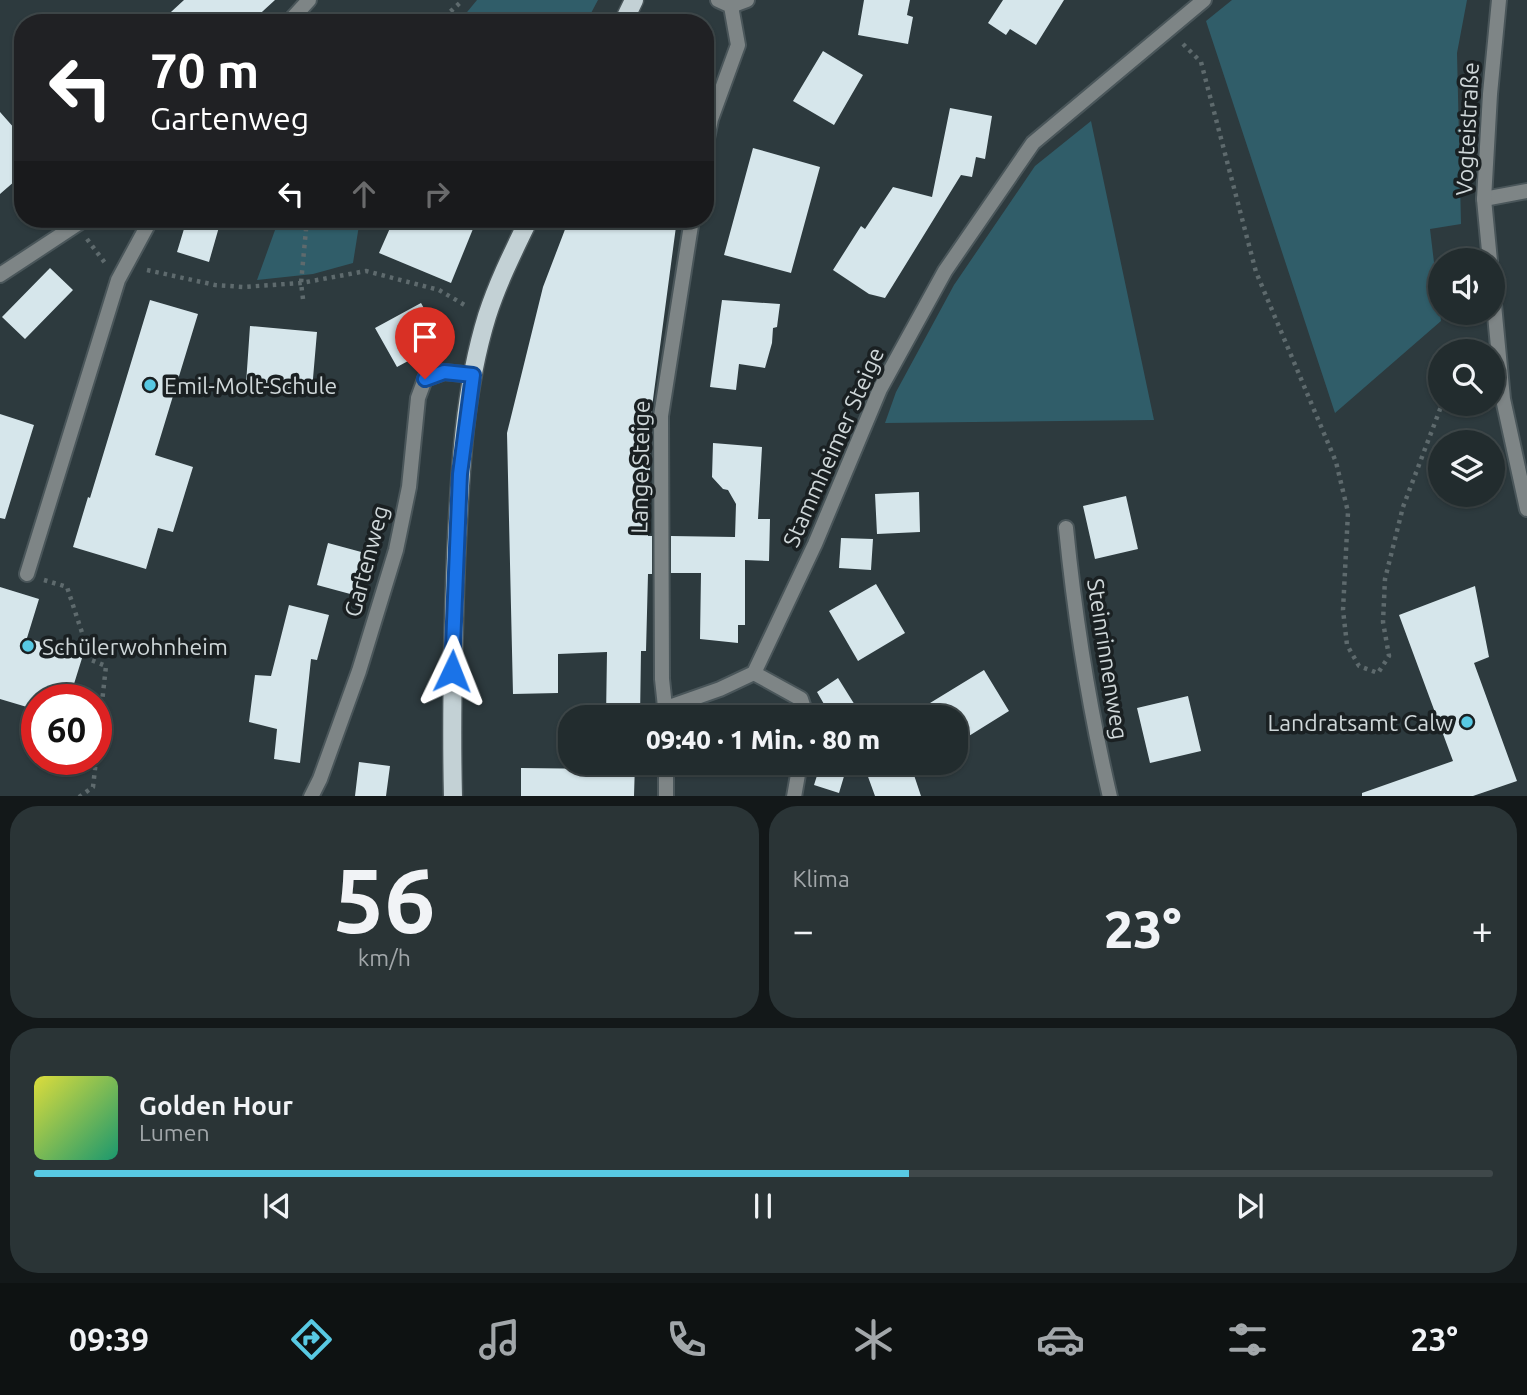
<!DOCTYPE html>
<html lang="de">
<head>
<meta charset="utf-8">
<style>
	body { margin:0; font-family:Ubuntu,sans-serif; background:#2a3436; color:#f1f3f6; height:100vh; display:flex; flex-direction:column; font-size:26px; white-space:nowrap }
	* { box-sizing:border-box; margin:0 }
	p { font-size:23px; color:#a2a7aa }
	.icon { flex:none; width:38px; height:38px; fill:none; stroke:currentColor; stroke-width:2; stroke-linecap:round; stroke-linejoin:round }
	.map { position:relative; height:796px; overflow:hidden }
	.drawer { display:flex; flex-direction:column; gap:10px; padding:10px; background:#131819; flex:1 }
	.drawer>* { flex:none }
	.hud { position:absolute; left:14px; top:14px; width:700px; height:214px; border-radius:28px; box-shadow:0 2px 5px #0004,0 0 0 2px #3f484a; background:#202124; color:#fff; overflow:hidden }
	.buttons { position:absolute; left:1428px; top:248px; display:grid; gap:14px }
	.buttons a { display:grid; place-items:center; width:77px; height:77px; border-radius:50%; background:#222c2e; box-shadow:0 2px 5px #0004,0 0 0 2px #3f484a; font-size:35px }
	.speed { position:absolute; left:21px; top:684px; display:flex; gap:14px; font-size:35px; font-weight:700; text-align:center }
	.speed>* { display:grid; place-content:center; width:91px; height:91px; border-radius:50%; background:#222c2e; box-shadow:0 2px 5px #0004,0 0 0 2px #3f484a; line-height:1 }
	.speed .limit { border:10px solid #d22; background:#fff; color:#111 }
	.pin { position:absolute; display:grid; place-items:center; width:60px; height:60px; color:#fff; margin:-72px -30px; border-radius:50% 50% 50% 0; rotate:-45deg; box-shadow:0 0 7px #0007 }
	.pin .icon { rotate:45deg }
	.me { position:absolute; width:77px; margin:-38px; rotate:2deg; stroke-linejoin:round; filter:drop-shadow(0 0 5px #0008) }
	.turn { display:flex; align-items:center; gap:24px; height:147px; padding:0 21px; font-size:32px }
	.turn .icon { width:91px; height:91px; stroke-width:2.5 }
	.turn b { display:block; font-size:49px; line-height:60px }
	.lanes { display:flex; align-items:center; height:66px; padding:0 21px; background:#0003; justify-content:center; gap:35px; direction:ltr }
	.lanes .off { opacity:.35 }
	.big { font-size:52px; font-weight:800; line-height:1.1 }
	.drawer .tile { flex:1; display:flex; flex-direction:column; justify-content:center; gap:10px; min-width:0; padding:0 24px; border-radius:28px; background:#2a3436 }
	.drawer .dial { align-items:center; gap:0 }
	.dial b { font-size:91px; line-height:1 }
	.song { display:flex; align-items:center; gap:21px }
	.cover { width:84px; height:84px; border-radius:10px; background:linear-gradient(135deg,hsl(60 70% 55%),hsl(160 70% 35%)) }
	.played { height:7px; border-radius:4px; background:linear-gradient(90deg,#58c9e3 60%,#3f484a 60%) }
	.keys { display:flex; justify-content:space-around; direction:ltr }
	.heat { display:flex; justify-content:space-between; align-items:center; font-size:38px; direction:ltr }
	.drawer .tiles { flex:1; display:grid; gap:10px; grid-template-columns:1fr 1fr }
	.tile:last-child { grid-column:span 2 }
	.trip { position:absolute; left:558px; top:705px; width:410px; height:70px; border-radius:28px; background:#222c2e; box-shadow:0 2px 5px #0004,0 0 0 2px #3f484a; font-weight:800; line-height:70px; text-align:center }
	.dock { display:flex; height:112px; justify-content:space-around; align-items:center; background:#0e1212; color:#a2a7aa }
	.dock .icon { width:49px; height:49px }
	.dock .selected { color:#58c9e3 }
	.dock b { font-size:32px; color:#f1f3f6 }
	.map>svg:first-child { display:block }
</style>
</head>
<body>
<div class="map">
<svg width="1527" height="797" viewBox="0 0 1527 797">
	<rect width="100%" height="100%" fill="#2d3a3e"/>
	<path fill="#305d69" d="M477,0H598L590,15L571,12L528,20L526,23H458Z
		M1232,0H1467L1457,53L1461,224L1430,229L1441,321L1335,413L1206,21Z
		M1091,121L1154,420L885,423L896,392L954,285L1035,166Z
		M279,219H360L353,263L313,274L257,280Z"/>
	<path fill="#d6e6eb" d="M184,0H275L250,23H159Z
		M864,0H910L907,15L913,17L908,44L858,35Z
		M1003,0H1064L1036,45L1010,29L1006,35L988,23Z
		M823,51L863,75L834,125L793,101Z
		M950,108L992,116L985,159L976,157L972,177L961,175L885,298L869,294L833,270L861,226L865,229L893,187L932,197Z
		M0,112L23,138V174L0,194Z
		M753,148L820,167L791,273L724,255Z
		M187,219L219,227L209,262L177,252Z
		M394,219H477L451,283L379,253Z
		M569,219H677L652,407L648,536H652V574H648L646,651H641L640,718H606L607,652L558,654V693L513,694L507,433L543,287Z
		M50,268L73,290L25,339L2,317Z
		M150,300L198,314L155,455L193,467L173,532L158,528L146,569L73,547L88,497L90,498Z
		M722,300L780,304L777,327L773,328L772,343L765,368L739,364L736,390L710,387Z
		M421,303L443,342L397,367L375,328Z
		M250,326L317,332L312,390L246,384Z
		M0,414L34,425L5,519L0,518Z
		M713,443L762,447L758,519H770L769,561L745,560V625H738V643L700,639L701,573H671V536L735,537L736,504L728,490L723,489L712,477Z
		M919,492L920,532L877,534L875,494Z
		M1126,496L1138,549L1095,559L1083,506Z
		M841,538L873,539L871,570L839,568Z
		M328,543L365,553L354,595L317,585Z
		M876,584L905,633L858,661L829,611Z
		M1475,586L1489,657L1474,663L1517,781L1473,796H1362V793L1453,761L1399,615Z
		M0,587L39,599L27,638L83,655L69,700H37V710L0,699Z
		M289,605L329,615L317,660L311,659L300,763L274,759L277,729L249,722L255,675L271,676Z
		M984,670L1009,711L956,744V718H939L930,703Z
		M838,678L863,718H832L817,692Z
		M1188,696L1201,751L1150,763L1137,708Z
		M359,762L390,766L386,796H355Z
		M605,763H635L634,796H521V768L605,769Z
		M821,763H848L839,793L814,785Z
		M863,763H910L921,796H875Z"/>
	<g fill="none" stroke-linecap="round" stroke-linejoin="round">
		<g stroke="#4a565a" stroke-width="18">
			<path id="service" d="M1484,199L1527,191
				M1066,528C1075,618 1089,708 1110,797
				M27,574L118,280L151,219"/>
		</g>
		<g stroke="#4a565a" stroke-width="18">
			<path id="minor" d="M718,0L731,6L747,0
				M288,23L309,0
				M705,148L711,119L738,45L731,6
				M1490,261L1484,199L1490,94L1499,0
				M0,275L85,219
				M1493,294L1503,399L1527,509
				M754,673L801,699L807,718
				M666,708L720,689L754,673L815,544L880,389L945,271L1033,143L1204,0
				M666,716L662,679L661,416L692,219
				M311,797L320,779L359,671L396,550L409,487L418,398L425,379L444,372L473,375
				M666,797V763
				M794,797L800,763"/>
		</g>
		<g stroke="#4a565a" stroke-width="21">
			<path id="primary" d="M623,23L634,0
				M453,797C451,717 453,637 456,558C460,477 463,394 487,316C498,282 514,250 529,219"/>
		</g>
		<path stroke="#5e6a6d" stroke-width="4.5" stroke-dasharray="3.5 5" stroke-linecap="butt" d="M350,22V23
			M438,23L463,0
			M1183,44L1201,62L1256,272L1336,462L1348,512L1343,610L1347,645L1359,666L1378,673L1389,656L1383,622L1385,579L1403,507L1442,404
			M87,239L105,263
			M147,270L215,285L243,287L301,283L366,271L439,290L468,307
			M303,299L301,283L307,219
			M1462,352L1465,344L1479,340
			M44,580L67,587L91,660L106,666L96,757
			M79,797L93,787L96,760"/>
		<use href="#service" stroke="#7e8586" stroke-width="14"/>
		<use href="#minor" stroke="#7e8586" stroke-width="14"/>
		<use href="#primary" stroke="#c3d1d5" stroke-width="18"/>
	</g>
	<g fill="none" stroke-linecap="round" stroke-linejoin="round">
		<g stroke="#114b97" stroke-width="18">
			<path id="route" d="M425,379L444,372L473,375L460,474L452,671"/>
		</g>
		<use href="#route" stroke="#1a73e8" stroke-width="12"/>
	</g>
	<g fill="#58c9e3" stroke="#1a2022" stroke-width="2.5">
		<circle cx="150" cy="385" r="7"/>
		<circle cx="28" cy="646" r="7"/>
		<circle cx="1467" cy="722" r="7"/>
	</g>
	<g text-anchor="middle" dominant-baseline="central" stroke-width="7" stroke-linejoin="round" paint-order="stroke">
		<g font-size="23" fill="#cfd7d9" stroke="#1a2022">
			<text transform="translate(1467 129) rotate(-87)">Vogteistraße</text>
			<text transform="translate(833 447) rotate(-66)">Stammheimer Steige</text>
			<text transform="translate(640 467) rotate(-89)">Lange Steige</text>
			<text transform="translate(366 561) rotate(-75)">Gartenweg</text>
			<text transform="translate(1108 659) rotate(81)">Steinrinnenweg</text>
		</g>
		<g font-size="23" fill="#cfd7d9" stroke="#1a2022" text-anchor="start">
			<text x="164" y="385">Emil-Molt-Schule</text>
			<text x="42" y="646">Schülerwohnheim</text>
			<text x="1453" y="722" text-anchor="end">Landratsamt Calw</text>
		</g>
	</g>
</svg>
<div class="buttons">
<a><svg class="icon" aria-label="sound" viewBox="0 0 24 24"><path d="M4 9h4l5-4v14l-5-4H4zM17 9q2 3 0 6"/></svg></a>
<a><svg class="icon" aria-label="search" viewBox="0 0 24 24"><circle cx="10" cy="10" r="6"/><path d="M15 15l6 6"/></svg></a>
<a><svg class="icon" aria-label="layers" viewBox="0 0 24 24"><path d="M12 4l9 5-9 5-9-5zM3 14l9 5 9-5"/></svg></a>
</div>
<div class="speed"><div class="limit">60</div></div>
<div class="pin" style="left:425px;top:379px;background:#d93025"><svg class="icon" aria-label="arrive" viewBox="0 0 24 24"><path d="M6 21V4h12l-3 4 3 4H6"/></svg></div>
<svg class="me" style="left:452px;top:671px" viewBox="-20 -20 40 40"><path d="M0-17L14 15 0 8-14 15z" fill="#1a73e8" stroke="#fff" stroke-width="4"/></svg>
<div class="trip">09:40 · 1 Min. · 80 m</div>
<div class="hud">
<div class="turn"><svg class="icon" aria-label="left" viewBox="0 0 24 24"><path d="M17 20v-9H6M10 6l-5 5 5 5"/></svg><div><b>70 m</b>Gartenweg</div></div>
<div class="lanes"><svg class="icon" aria-label="left" viewBox="0 0 24 24"><path d="M17 20v-9H6M10 6l-5 5 5 5"/></svg><svg class="icon off" aria-label="ahead" viewBox="0 0 24 24"><path d="M12 20V5M6 11l6-6 6 6"/></svg><svg class="icon off" aria-label="right" viewBox="0 0 24 24"><path d="M7 20v-9h11M14 6l5 5-5 5"/></svg></div>
</div>
</div>
<section class="drawer">
<div class="tiles">
<div class="tile dial"><b>56</b><p>km/h</p></div>
<div class="tile"><p>Klima</p>
<div class="heat"><a>−</a><b class="big">23°</b><a>+</a></div>
</div>
<div class="tile">
<div class="song"><i class="cover"></i><div><b>Golden Hour</b><p>Lumen</p></div></div>
<div class="played"></div>
<div class="keys"><svg class="icon" aria-label="previous" viewBox="0 0 24 24"><path d="M18 5L8 12l10 7zM5 5v14"/></svg><svg class="icon" aria-label="pause" viewBox="0 0 24 24"><path d="M8 5v14M16 5v14"/></svg><svg class="icon" aria-label="next" viewBox="0 0 24 24"><path d="M6 5l10 7-10 7zM19 5v14"/></svg></div>
</div>
</div>
</section>
<nav class="dock">
<b>09:39</b>
<svg class="icon selected" aria-label="directions" viewBox="0 0 24 24"><path d="M12 3l9 9-9 9-9-9zM9 14v-3h6M13 9l2 2-2 2"/></svg>
<svg class="icon" aria-label="music" viewBox="0 0 24 24"><path d="M9 18V5l10-2v13"/><circle cx="6" cy="18" r="3"/><circle cx="16" cy="16" r="3"/></svg>
<svg class="icon" aria-label="phone" viewBox="0 0 24 24"><path d="M5 4h4l2 5-3 2q2 4 5 5l2-3 5 2v4C11 20 4 13 5 4z"/></svg>
<svg class="icon" aria-label="climate" viewBox="0 0 24 24"><path d="M12 3v18M4 7l16 10M4 17L20 7"/></svg>
<svg class="icon" aria-label="car" viewBox="0 0 24 24"><path d="M5 17H2v-5l4-1 3-4h7l3 4 3 1v5h-3M9 17h6M6 11h13"/><circle cx="7" cy="17" r="2"/><circle cx="17" cy="17" r="2"/></svg>
<svg class="icon" aria-label="filters" viewBox="0 0 24 24"><path d="M4 7h16M4 17h16"/><circle cx="9" cy="7" r="2"/><circle cx="15" cy="17" r="2"/></svg>
<b>23°</b>
</nav>
</body>
</html>
